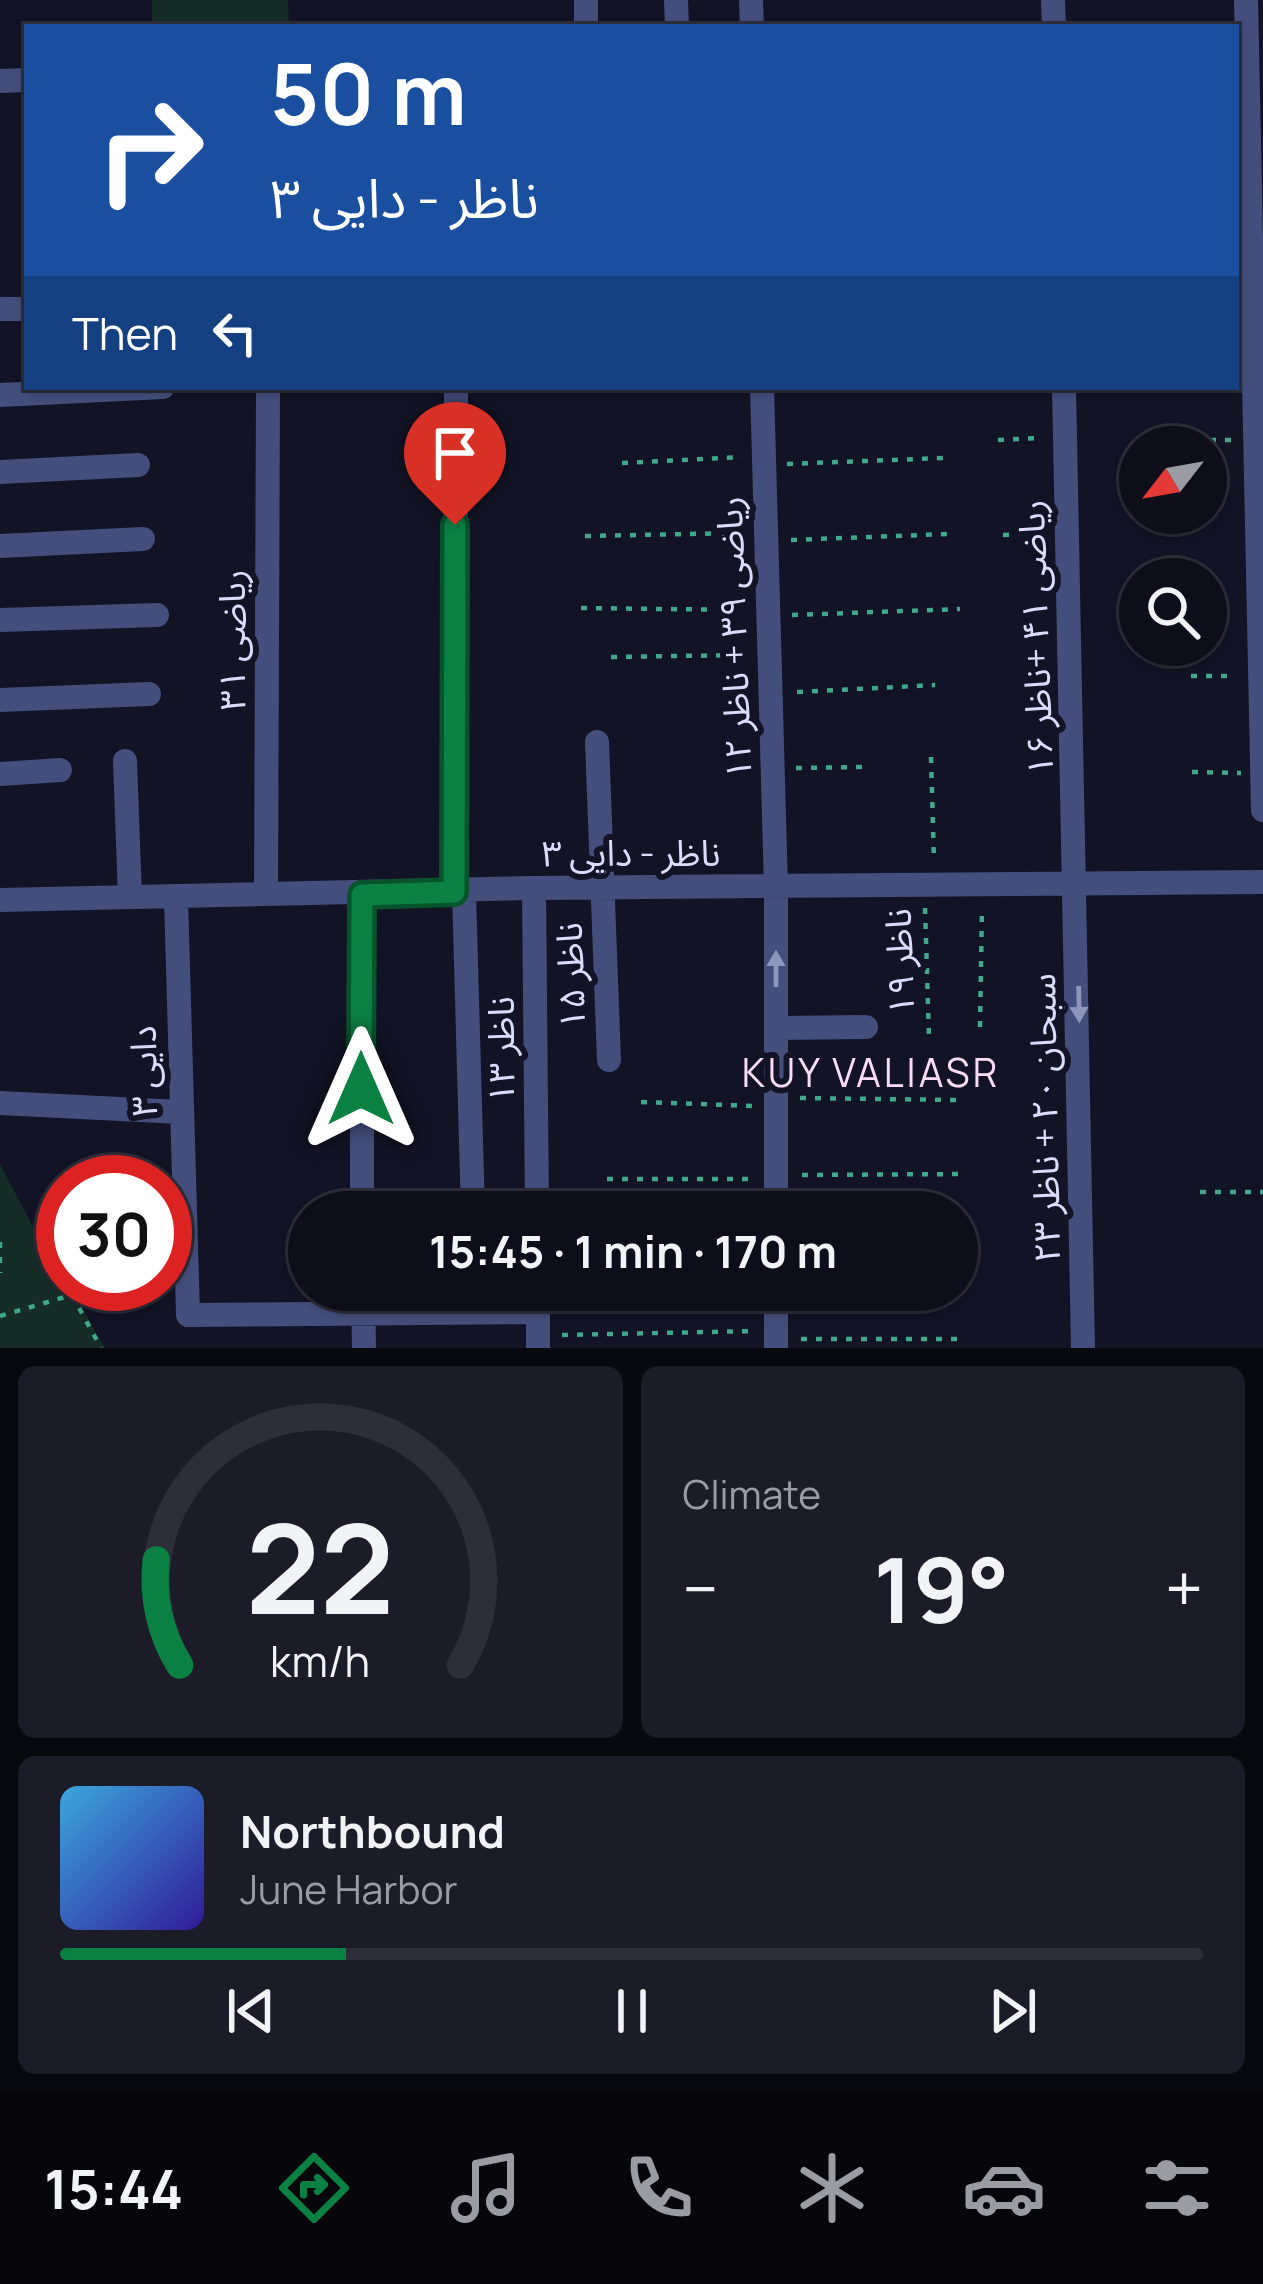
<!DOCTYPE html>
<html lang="en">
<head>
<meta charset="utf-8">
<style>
	body { margin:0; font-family:Manrope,"Noto Sans Arabic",sans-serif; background:#1c1c28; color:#f1f3f6; height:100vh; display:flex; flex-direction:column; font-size:45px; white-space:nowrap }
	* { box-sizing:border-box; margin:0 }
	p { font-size:39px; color:#9b9ca3 }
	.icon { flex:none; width:66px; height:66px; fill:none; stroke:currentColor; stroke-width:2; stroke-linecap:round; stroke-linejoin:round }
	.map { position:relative; height:1348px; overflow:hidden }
	.panel { display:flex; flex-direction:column; gap:18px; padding:18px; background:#08080f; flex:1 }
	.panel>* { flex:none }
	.guide { position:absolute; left:24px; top:24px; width:1215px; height:366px; border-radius:0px; box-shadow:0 3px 9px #0004,0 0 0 3px #2e2e3a; background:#1a4fa0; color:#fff; overflow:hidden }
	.needle { width:78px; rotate:239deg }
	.controls { position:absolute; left:1119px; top:426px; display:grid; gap:24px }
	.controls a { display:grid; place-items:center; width:108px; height:108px; border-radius:50%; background:#0e0e1b; box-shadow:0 3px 9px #0004,0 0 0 3px #2e2e3a; font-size:60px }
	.speed { position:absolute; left:36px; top:1155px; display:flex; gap:24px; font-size:60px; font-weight:700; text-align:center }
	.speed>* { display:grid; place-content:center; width:156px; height:156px; border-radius:50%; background:#0e0e1b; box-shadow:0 3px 9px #0004,0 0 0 3px #2e2e3a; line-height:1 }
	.speed .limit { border:18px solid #d22; background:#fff; color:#111 }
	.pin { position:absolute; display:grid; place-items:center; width:102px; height:102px; color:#fff; margin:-123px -51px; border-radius:50% 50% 50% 0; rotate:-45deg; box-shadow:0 0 12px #0007 }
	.pin .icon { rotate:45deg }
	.me { position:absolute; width:132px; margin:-66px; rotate:0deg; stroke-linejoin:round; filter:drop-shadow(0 0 9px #0008) }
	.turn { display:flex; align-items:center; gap:42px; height:252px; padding:0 48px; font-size:54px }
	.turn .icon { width:156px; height:156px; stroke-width:2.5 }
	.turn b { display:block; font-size:84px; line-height:102px }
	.then { display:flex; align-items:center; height:114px; padding:0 48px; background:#0003; gap:24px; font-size:45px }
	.big { font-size:90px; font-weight:700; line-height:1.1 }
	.panel .card { flex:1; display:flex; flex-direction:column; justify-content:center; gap:18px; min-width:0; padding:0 42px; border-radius:18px; background:#1c1c28 }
	.panel .dial { align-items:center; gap:0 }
	.dial svg { height:312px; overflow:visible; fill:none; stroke:#2e2e3a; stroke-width:7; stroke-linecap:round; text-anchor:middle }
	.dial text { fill:#f1f3f6; stroke:none }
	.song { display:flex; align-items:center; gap:36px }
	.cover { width:144px; height:144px; border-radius:18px; background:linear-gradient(135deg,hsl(200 70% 55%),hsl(250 70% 35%)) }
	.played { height:12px; border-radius:6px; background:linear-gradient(90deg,#0b8043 25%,#2e2e3a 25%) }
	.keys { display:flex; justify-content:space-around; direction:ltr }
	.heat { display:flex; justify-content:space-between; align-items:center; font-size:66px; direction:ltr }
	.panel .tiles { flex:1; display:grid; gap:18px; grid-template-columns:1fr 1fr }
	.card:last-child { grid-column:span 2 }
	.trip { position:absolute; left:288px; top:1191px; width:690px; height:120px; border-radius:60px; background:#0e0e1b; box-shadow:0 3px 9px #0004,0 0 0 3px #2e2e3a; font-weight:700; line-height:120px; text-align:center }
	.tab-bar { display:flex; height:192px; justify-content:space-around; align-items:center; background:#06060b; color:#9b9ca3 }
	.tab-bar .icon { width:84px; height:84px }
	.tab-bar .on { color:#0b8043 }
	.tab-bar b { font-size:54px; color:#f1f3f6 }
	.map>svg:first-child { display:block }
</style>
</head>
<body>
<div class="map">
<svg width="1263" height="1348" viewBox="0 0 1263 1348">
	<rect width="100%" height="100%" fill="#121324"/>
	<path fill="#162d27" d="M152,0H288L289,27H152Z
		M0,1164L63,1284H68L105,1348H0Z"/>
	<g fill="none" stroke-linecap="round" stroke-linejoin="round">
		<path stroke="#40a88b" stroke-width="4.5" stroke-dasharray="6 9" stroke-linecap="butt" d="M787,390L847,387
			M998,440L1041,438
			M1180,440H1234
			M622,463L742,457
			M787,464L943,458
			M1003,535L1045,534
			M585,536L741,533
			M791,540L947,534
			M581,608L743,610
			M792,615L960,609
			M611,657L743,655
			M1191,676H1233
			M797,692L935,685
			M931,757L934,861
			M796,768L862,767
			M1192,772L1241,773
			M925,908L929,1037
			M980,1027L982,907
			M800,1098L956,1100
			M641,1102L755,1106
			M802,1175L964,1174
			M607,1179H751
			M1200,1192H1263
			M0,1242V1273
			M957,1249H960
			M0,1316L72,1295L101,1348
			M562,1335L754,1331
			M801,1339H957"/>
		<path stroke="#434e7c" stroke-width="24" d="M586,0V27
			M676,0L677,27
			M751,0L752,27
			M1053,0L1054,27
			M1246,0L1263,810
			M0,81L27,80
			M0,309H27
			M762,387L776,888V1212
			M1064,387L1083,1348
			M0,395L163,387
			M0,472L138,465
			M0,546L143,539
			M0,620L157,615
			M0,700L149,694
			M597,742L609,1060
			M125,761L130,897
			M0,774L60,770
			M534,888L537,1212
			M455,892L456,387
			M464,892L473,1212
			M266,894L268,387
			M362,895V1212
			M176,898L188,1315L538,1312
			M0,900L534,888L1263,882
			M776,1028L866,1027
			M0,1103L180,1112
			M363,1290L364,1348
			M538,1290V1348
			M776,1290V1348"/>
	</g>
	<defs><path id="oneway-solid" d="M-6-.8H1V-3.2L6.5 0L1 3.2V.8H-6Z" transform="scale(3)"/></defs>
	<g fill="#8e96bb">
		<use href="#oneway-solid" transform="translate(776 969) rotate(-90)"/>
		<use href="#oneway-solid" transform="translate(1079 1004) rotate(89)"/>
	</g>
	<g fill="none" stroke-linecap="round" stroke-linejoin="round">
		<g stroke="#07532c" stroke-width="30">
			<path id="route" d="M361,1089L362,895L454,892L455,525"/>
		</g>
		<use href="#route" stroke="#0b8043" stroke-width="21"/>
	</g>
	<g text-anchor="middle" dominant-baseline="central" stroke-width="12" stroke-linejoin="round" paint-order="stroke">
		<g font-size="36" fill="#daddfa" stroke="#121324">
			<text transform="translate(733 638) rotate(-92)">ریاضی ۳۹ + ناظر ۱۲</text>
			<text transform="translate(1035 638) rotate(-92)">ریاضی ۴۱ +ناظر ۱۶</text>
			<text transform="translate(231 640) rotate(-90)">ریاضی ۳۱</text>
			<text x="631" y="852">ناظر - دایی ۳</text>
			<text transform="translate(899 962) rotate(-92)">ناظر ۱۹</text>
			<text transform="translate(570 976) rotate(-92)">ناظر ۱۵</text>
			<text transform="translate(500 1050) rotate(-90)">ناظر ۱۳</text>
			<text transform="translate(143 1071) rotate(-91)">دایی ۳</text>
			<text transform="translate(1044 1118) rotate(-91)">سبحان ۲۰ + ناظر ۲۳</text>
		</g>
		<g font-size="39" letter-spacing="3" fill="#fadcf6" stroke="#121324">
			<text x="871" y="1072">KUY VALIASR</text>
		</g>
	</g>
</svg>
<div class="controls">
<a><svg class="needle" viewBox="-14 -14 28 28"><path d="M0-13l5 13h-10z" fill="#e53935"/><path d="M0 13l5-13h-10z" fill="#9b9ca3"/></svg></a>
<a><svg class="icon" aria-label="search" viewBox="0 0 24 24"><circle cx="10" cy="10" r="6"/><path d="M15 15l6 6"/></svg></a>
</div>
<div class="speed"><div class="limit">30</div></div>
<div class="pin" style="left:455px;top:525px;background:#d93025"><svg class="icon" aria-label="arrive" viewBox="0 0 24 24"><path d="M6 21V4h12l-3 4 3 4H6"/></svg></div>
<svg class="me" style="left:361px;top:1089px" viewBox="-20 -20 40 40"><path d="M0-17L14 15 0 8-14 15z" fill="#0b8043" stroke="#fff" stroke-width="4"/></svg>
<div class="trip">15:45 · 1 min · 170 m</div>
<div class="guide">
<div class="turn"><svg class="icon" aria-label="right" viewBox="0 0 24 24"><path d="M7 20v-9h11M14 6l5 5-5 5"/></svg><div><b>50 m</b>ناظر - دایی ۳</div></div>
<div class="then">Then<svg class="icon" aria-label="left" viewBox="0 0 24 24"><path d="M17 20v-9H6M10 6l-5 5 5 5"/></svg></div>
</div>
</div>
<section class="panel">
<div class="tiles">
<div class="card dial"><svg viewBox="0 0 100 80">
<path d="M14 69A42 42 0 1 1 86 69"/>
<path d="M14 69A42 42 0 0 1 8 42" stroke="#0b8043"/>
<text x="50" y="56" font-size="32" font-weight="700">22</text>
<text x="50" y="72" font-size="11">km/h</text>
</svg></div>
<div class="card"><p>Climate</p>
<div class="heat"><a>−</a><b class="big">19°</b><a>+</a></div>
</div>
<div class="card">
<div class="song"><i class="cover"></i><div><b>Northbound</b><p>June Harbor</p></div></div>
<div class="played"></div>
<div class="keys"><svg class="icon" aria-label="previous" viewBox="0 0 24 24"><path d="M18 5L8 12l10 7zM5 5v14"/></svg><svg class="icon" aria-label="pause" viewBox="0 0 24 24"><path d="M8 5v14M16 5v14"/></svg><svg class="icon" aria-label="next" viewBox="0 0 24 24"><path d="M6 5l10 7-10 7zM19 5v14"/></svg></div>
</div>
</div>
</section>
<nav class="tab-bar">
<b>15:44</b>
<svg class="icon on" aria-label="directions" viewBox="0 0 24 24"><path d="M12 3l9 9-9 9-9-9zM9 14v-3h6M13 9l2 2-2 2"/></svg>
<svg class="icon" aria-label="music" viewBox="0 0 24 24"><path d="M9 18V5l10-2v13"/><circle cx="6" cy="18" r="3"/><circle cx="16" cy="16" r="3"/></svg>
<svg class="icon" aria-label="phone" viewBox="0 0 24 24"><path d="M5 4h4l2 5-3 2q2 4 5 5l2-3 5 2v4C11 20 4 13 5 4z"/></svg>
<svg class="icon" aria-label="climate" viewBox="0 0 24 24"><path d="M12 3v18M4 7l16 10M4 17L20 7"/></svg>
<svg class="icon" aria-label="car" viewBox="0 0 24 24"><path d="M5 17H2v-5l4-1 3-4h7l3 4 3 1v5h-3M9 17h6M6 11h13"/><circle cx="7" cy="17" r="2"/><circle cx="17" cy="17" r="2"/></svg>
<svg class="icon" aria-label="filters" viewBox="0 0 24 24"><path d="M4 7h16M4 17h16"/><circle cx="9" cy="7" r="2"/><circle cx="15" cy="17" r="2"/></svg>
</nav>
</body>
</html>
